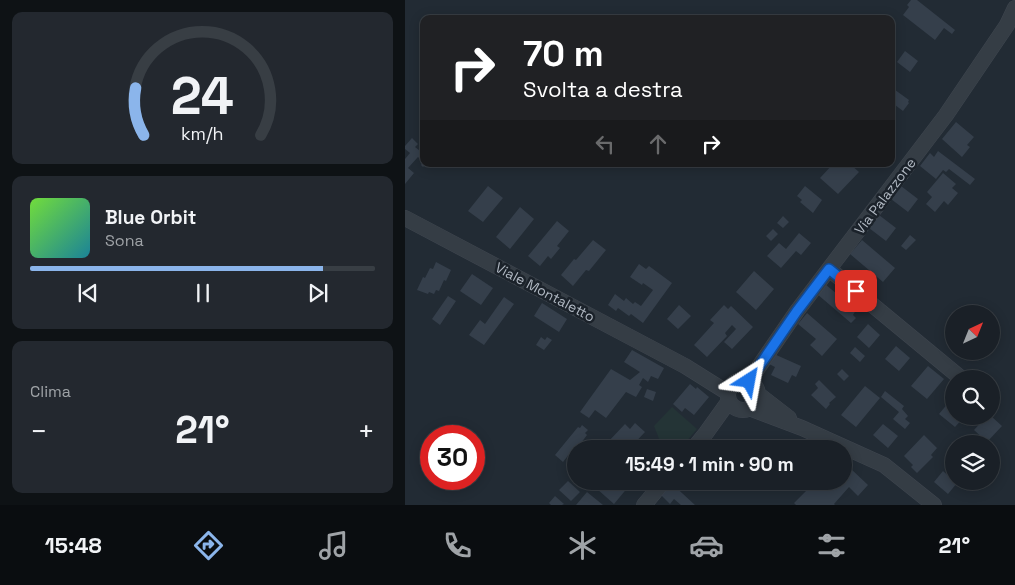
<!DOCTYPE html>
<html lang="it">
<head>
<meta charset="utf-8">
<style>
	body { margin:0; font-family:"Space Grotesk",sans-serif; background:#23282f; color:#f1f3f6; height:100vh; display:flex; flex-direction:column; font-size:19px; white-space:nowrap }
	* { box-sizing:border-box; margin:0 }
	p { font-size:16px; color:#9fa3a7 }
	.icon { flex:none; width:28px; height:28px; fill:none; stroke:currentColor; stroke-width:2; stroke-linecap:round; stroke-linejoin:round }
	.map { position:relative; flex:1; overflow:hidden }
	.sheet { display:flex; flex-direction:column; gap:12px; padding:12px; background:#0e1215; width:405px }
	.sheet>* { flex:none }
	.guide { position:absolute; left:15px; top:15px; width:475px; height:152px; border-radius:10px; box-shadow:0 2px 12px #0003,0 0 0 1px #383e44; background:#202124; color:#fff; overflow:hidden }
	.needle { width:32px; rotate:43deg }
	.buttons { position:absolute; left:540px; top:305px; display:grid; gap:10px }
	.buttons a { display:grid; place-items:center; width:55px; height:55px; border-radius:50%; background:#1a2027; box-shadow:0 2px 12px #0003,0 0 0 1px #383e44; font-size:25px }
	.speed { position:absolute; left:15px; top:425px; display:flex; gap:10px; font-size:25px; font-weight:700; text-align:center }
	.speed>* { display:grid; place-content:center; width:65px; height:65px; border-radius:50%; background:#1a2027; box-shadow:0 2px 12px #0003,0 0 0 1px #383e44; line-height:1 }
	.speed .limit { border:8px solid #d22; background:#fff; color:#111 }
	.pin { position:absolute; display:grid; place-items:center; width:42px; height:42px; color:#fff; margin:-21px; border-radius:10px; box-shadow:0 2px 8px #0006 }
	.me { position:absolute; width:55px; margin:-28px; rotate:34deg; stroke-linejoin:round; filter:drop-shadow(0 0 4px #0008) }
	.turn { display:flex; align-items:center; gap:18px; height:105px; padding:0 20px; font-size:22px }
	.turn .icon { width:65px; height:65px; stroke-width:2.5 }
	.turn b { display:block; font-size:35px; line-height:42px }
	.lanes { display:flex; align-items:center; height:48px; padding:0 20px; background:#0003; justify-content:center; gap:25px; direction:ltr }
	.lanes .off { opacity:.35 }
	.big { font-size:38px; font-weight:600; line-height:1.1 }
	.sheet .tile { flex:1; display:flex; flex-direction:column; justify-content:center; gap:8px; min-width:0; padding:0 18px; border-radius:10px; background:#23282f }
	.sheet .dial { align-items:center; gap:0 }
	.dial svg { height:130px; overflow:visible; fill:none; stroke:#383e44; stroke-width:7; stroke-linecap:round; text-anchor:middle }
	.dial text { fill:#f1f3f6; stroke:none }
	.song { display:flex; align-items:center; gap:15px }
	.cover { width:60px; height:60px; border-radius:8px; background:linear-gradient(135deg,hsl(100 70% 55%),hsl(190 70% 35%)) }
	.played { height:5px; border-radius:2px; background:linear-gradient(90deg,#8bb5eb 85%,#383e44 85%) }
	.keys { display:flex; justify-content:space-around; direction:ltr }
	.heat { display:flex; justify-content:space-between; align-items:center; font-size:28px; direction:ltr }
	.trip { position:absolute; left:162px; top:440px; width:285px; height:50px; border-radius:25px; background:#1a2027; box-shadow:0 2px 12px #0003,0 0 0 1px #383e44; font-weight:600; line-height:50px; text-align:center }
	.dock { display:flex; height:80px; justify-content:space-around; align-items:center; background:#0a0d10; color:#9fa3a7 }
	.dock .icon { width:35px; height:35px }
	.dock .selected { color:#8bb5eb }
	.dock b { font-size:22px; color:#f1f3f6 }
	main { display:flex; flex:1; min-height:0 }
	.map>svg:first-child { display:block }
</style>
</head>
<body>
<main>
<section class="sheet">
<div class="tile dial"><svg viewBox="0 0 100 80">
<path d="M14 69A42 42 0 1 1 86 69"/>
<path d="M14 69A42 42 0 0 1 9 40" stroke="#8bb5eb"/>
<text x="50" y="56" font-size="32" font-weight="700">24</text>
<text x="50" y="72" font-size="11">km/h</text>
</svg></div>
<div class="tile">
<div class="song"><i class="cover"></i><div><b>Blue Orbit</b><p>Sona</p></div></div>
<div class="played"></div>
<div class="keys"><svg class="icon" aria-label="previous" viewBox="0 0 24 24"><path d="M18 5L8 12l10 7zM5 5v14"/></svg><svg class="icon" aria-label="pause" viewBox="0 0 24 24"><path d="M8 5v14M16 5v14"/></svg><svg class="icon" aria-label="next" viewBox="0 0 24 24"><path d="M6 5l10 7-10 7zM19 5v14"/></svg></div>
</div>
<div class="tile"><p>Clima</p>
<div class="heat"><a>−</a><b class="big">21°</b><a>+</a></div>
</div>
</section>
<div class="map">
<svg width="610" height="505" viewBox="0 0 610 505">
	<rect width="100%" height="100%" fill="#222b34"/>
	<path fill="#243436" d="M267,407L292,429L275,449H258L249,426Z"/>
	<path fill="#353f4b" d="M506,0H512L550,30L547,34L539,28L530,40L498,15L504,7L502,5Z
		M500,51L513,61L505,72L492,62Z
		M486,87L504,100L503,102L504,103L498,111L490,105L488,108L486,107Z
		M551,122L569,137L562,145L565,147L557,157L537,139Z
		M7,138L13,144L10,147L19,154V164H21L18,167L16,165L18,162L13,157L3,168L9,173L0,184V159L5,153L0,149V146Z
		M533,151L570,179L565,185L544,169L541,172L538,170L531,179L515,166L525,153L529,157Z
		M428,164H445L454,172L433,194L415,178Z
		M538,173L551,184L547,188L553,193L543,205L539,201L530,212L521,204L527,197L522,192Z
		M83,186L98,198L78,222L63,211Z
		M400,186L417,200L408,213L395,202L397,200L392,196Z
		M496,186L513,199L503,212L486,199Z
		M115,207L129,219L105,249L91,237Z
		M474,215L491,228L481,241L464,228Z
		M378,216L384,222L378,228L372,223Z
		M152,221L164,231L152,246L155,248L146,259L143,256L135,266L123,256Z
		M368,229L373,234L366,241L361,236Z
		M394,233L406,243L396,255L391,251L376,268L362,256L374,243L381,249Z
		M505,235L511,240L501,250L496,246Z
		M188,240L201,250L184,271L181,270L168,286L156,275L169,259L171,260Z
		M457,240L490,268L478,282L445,254Z
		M31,262L46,270L41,281L39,280L34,291L31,290L29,294L24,292L23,294L12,290L18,277L20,278L25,268L28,269Z
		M234,264L241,269L244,266L267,283L238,323L226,314L224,316L213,308L211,311L203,305L210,294L219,301L221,298L228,304L230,302L236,306L248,290L238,283L237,285L225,277Z
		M349,271L369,289L351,310L331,292Z
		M67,274L88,288L76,305L55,291Z
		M420,284L451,310L448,315L451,318L446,323L412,294Z
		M43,296L51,301L35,325L27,319Z
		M99,297L109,304L79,345L64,335L75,320L80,324Z
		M137,303L162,319L154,332L129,316Z
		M274,305L286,316L273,329L262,319Z
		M319,305L323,309L326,306L348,327L327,349L319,342L331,329L327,325L320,333L322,336L302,357L289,345L309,323L305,320Z
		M402,313L432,339L417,356L405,345L411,339L393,324Z
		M463,324L475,335L464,348L452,337Z
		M136,337L140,340L142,337L147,340L139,350L131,345Z
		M491,346L505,358L494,371L480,359Z
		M450,347L460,356L455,362L445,353Z
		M227,350L259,368L253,379L246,376L243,382L238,378L234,385L237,387L231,397L221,392L201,418L190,410L184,418L175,412L206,369L225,380L235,372L219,362Z
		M369,354L396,366L391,377L387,375L383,383L366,375L370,367L364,364Z
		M523,366L539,379L522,399L506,386Z
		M437,369L444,376L439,381L432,374Z
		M414,380L431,397L424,403L425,404L421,409L406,395L413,388L410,384Z
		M285,384L291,389L292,387L304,397L289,415L280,408L277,412L268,404Z
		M460,386L475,398L451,427L436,415Z
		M242,389L251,392L248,401L239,397Z
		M480,391L499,406L497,409L503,416L500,419L505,423L500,429L488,419L494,412L476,397Z
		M549,396V416H560L550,427L534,414Z
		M578,416H586L597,426L582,442L569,430L580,418Z
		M230,423L240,432L224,449H200L203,444L202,443L220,424L225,429Z
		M478,424L493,436L483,448L468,435Z
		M177,425L183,430L180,433L182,435L173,447L171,445L158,462L150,455L173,427L175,428Z
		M519,435L532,448L526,455L528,457L512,473L506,467L508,465L499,456Z
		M401,441L416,449H392L394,444L398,446Z
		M445,468L463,485L453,496L444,487L429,504L430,505H391L389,503L401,491L391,481H415L425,490L433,481H439V475Z
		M538,471L549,481L552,483L543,494L529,482Z
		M163,481L175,492L166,501L154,490Z
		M183,481H219L224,486L209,504Z
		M264,481L290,505H276L269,499L265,504L252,491Z
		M182,492L198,505H171Z
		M150,496L159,504L157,505H146L144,503Z"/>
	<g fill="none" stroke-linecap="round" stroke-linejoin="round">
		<g stroke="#3f464f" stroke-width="16">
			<path id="minor" d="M0,218L280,366L323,393
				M424,269L557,379
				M323 395a15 15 0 1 1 30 0a15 15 0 1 1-30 0Z
				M344,381L392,311L541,115L602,25L610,8
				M353,394L384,418
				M344,408L397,428L479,465L529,505
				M288,449L301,433L324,401
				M239,505L259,481"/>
		</g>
		<use href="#minor" stroke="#353d45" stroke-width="15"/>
	</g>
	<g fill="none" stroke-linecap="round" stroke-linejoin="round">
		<g stroke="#114b97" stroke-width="12">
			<path id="route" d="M344,381L392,311L424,269L451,291"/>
		</g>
		<use href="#route" stroke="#1a73e8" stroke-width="9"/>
	</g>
	<g text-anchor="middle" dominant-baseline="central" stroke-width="5" stroke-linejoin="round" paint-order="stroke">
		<g font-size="14" fill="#b0b8c2" stroke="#1b222a">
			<text transform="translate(480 196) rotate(-53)">Via Palazzone</text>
			<text transform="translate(140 292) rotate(28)">Viale Montaletto</text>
		</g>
	</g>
</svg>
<div class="buttons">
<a><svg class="needle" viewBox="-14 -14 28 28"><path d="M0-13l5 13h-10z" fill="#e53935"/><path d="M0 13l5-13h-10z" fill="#9fa3a7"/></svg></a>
<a><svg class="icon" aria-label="search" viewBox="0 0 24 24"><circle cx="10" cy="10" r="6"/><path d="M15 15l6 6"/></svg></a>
<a><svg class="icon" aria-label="layers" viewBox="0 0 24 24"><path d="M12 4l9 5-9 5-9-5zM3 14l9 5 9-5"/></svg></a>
</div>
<div class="speed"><div class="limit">30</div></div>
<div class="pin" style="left:451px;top:291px;background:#d93025"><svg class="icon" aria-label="arrive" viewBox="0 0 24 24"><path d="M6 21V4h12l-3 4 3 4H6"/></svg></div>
<svg class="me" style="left:344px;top:381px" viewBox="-20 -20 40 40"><path d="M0-17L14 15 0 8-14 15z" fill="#1a73e8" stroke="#fff" stroke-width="4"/></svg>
<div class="trip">15:49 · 1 min · 90 m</div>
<div class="guide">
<div class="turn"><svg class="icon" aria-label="right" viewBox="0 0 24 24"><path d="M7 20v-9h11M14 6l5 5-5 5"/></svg><div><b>70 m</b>Svolta a destra</div></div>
<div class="lanes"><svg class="icon off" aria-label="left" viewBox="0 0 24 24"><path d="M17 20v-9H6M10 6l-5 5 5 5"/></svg><svg class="icon off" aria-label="ahead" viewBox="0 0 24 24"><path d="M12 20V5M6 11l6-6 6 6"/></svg><svg class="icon" aria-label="right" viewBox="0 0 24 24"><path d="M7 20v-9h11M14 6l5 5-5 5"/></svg></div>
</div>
</div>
</main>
<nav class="dock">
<b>15:48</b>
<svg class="icon selected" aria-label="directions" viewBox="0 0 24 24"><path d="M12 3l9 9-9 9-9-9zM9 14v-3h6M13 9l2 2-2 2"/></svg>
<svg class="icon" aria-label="music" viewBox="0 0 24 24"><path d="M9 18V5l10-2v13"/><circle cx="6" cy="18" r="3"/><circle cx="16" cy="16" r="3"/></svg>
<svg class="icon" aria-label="phone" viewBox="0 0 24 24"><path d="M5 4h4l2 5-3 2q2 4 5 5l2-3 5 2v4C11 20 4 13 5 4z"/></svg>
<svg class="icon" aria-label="climate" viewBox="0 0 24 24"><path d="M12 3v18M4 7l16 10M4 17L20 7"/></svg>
<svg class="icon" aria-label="car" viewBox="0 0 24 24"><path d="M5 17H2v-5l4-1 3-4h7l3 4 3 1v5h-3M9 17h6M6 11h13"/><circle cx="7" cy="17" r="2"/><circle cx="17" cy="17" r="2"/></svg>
<svg class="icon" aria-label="filters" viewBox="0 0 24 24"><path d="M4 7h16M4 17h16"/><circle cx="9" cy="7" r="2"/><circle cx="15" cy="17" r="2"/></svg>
<b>21°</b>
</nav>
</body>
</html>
